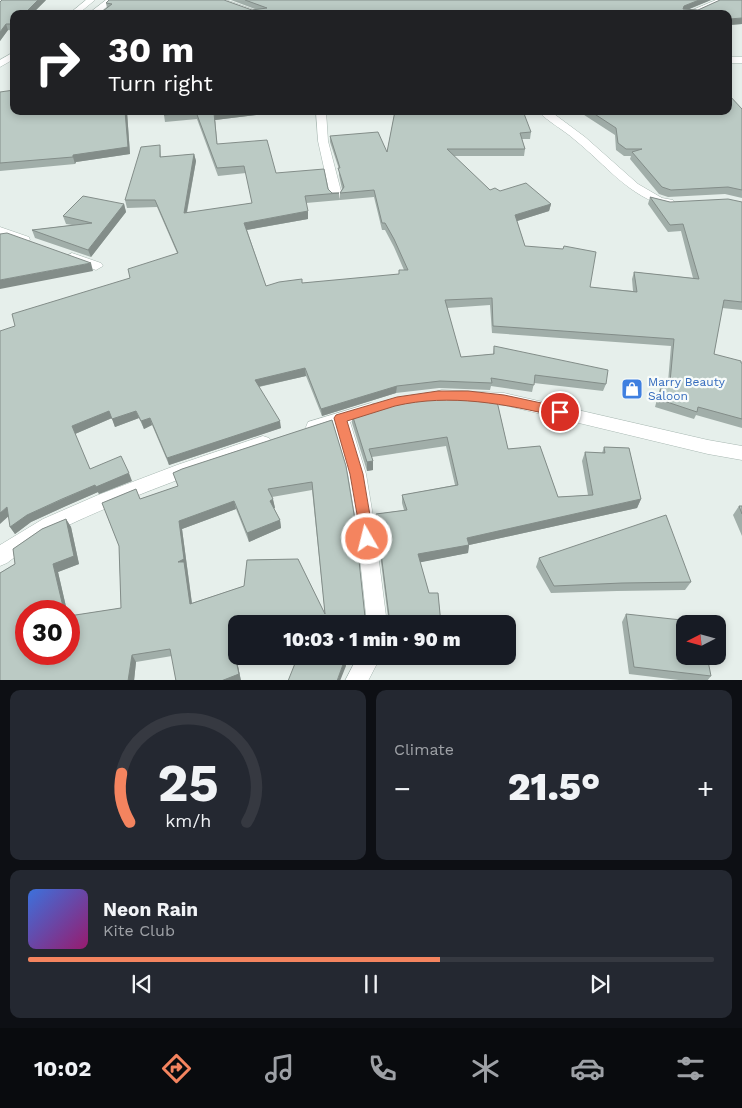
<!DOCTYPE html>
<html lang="en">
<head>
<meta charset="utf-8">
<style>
	body { margin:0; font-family:"Work Sans",sans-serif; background:#242831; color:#f1f3f6; height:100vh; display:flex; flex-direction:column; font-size:19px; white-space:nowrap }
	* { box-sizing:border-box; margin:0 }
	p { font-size:16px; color:#9ea1a6 }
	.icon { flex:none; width:28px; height:28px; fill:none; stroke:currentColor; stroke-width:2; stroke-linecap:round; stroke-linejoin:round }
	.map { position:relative; height:680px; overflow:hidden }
	.sheet { display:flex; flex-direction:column; gap:10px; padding:10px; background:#0d0f14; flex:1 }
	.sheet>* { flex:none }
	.hud { position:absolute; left:10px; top:10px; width:722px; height:105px; border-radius:10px; box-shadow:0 2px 8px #0003; background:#202124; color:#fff; overflow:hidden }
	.needle { width:32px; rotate:264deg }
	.buttons { position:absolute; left:676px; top:615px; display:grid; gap:10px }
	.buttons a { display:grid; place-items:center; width:50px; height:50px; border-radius:10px; background:#171b24; box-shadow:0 2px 8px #0003; font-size:25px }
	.speed { position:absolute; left:15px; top:600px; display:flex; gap:10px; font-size:25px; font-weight:700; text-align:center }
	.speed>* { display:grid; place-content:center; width:65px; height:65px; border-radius:50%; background:#171b24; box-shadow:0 2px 8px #0003; line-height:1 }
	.speed .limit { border:8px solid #d22; background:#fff; color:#111 }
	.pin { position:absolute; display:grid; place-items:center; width:42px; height:42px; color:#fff; margin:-21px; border:2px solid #fff; border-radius:50%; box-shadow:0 1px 5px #0007 }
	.me { position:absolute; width:55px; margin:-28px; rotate:352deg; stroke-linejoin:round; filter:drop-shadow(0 0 4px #0008) }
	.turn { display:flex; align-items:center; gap:18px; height:105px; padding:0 15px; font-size:22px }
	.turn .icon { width:65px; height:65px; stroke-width:2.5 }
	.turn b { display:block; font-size:35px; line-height:42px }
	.big { font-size:38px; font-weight:800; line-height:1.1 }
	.sheet .widget { flex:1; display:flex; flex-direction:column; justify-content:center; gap:8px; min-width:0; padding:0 18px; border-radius:10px; background:#242831 }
	.sheet .dial { align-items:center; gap:0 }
	.dial svg { height:130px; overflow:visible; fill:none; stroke:#363941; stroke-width:7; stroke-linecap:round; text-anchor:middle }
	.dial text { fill:#f1f3f6; stroke:none }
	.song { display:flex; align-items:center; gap:15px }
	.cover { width:60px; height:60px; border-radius:8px; background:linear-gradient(135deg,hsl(220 70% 55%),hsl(320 70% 35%)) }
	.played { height:5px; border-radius:2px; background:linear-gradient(90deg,#f4845f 60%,#363941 60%) }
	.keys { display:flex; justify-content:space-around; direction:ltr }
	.heat { display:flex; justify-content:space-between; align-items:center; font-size:28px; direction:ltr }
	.sheet .tiles { flex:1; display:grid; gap:10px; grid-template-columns:1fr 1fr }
	.widget:last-child { grid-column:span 2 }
	.trip { position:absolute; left:228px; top:615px; width:288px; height:50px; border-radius:10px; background:#171b24; box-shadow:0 2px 8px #0003; font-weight:800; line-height:50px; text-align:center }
	.tabs { display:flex; height:80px; justify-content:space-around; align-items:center; background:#090b0e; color:#9ea1a6 }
	.tabs .icon { width:35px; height:35px }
	.tabs .on { color:#f4845f }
	.tabs b { font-size:22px; color:#f1f3f6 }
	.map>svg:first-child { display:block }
</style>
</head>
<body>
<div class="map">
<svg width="742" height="681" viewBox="0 0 742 681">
	<rect width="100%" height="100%" fill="#e6efeb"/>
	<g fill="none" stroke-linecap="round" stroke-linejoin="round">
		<g stroke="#a8b8b2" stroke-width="1">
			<path id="street" d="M86,0H95L78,14H69Z
				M106,0H115L98,14H88Z
				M214,0H226L266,14H253Z
				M716,0H727L695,14H683Z
				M14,52V59L0,67V60Z
				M729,57H742V63H729Z
				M316,111H326L328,141L342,195L340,198H332L330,195L318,141Z
				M538,111H550L585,137L638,184L662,198L673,200L675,203L669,207C629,197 606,165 575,140C564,130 548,122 538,111Z
				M0,227L29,237L30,240L24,244L0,235Z
				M72,253L101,263L103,266L96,270L67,260L65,257Z
				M442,390L504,393L708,440L742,446V460L708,454L504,405L442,402L436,400L434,396L436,392Z
				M371,403L377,405L379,409L377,413L350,422L366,474L374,522L387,624H367L356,522L348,474L334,427L314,434L308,432L306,427L308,422Z
				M263,436L269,438L272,443L269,448C217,465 165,484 114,505C76,521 39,537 7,563L0,566V545L43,519L98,495L177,465Z
				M358,656H381L368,681H345Z"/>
		</g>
		<use href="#street" fill="#fff" fill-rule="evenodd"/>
	</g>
	<path fill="#a1aea9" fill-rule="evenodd" d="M2,0H46L32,14H14V31L8,30L0,41Z
		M109,0H224L252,10L255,9L231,0H711L689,9L698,10L720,0H742V24L729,25V14H99L107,8L106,3Z
		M0,92L127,112L130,154L76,162L75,164L0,171Z
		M742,109V198L725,194L668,197L659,194L630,159L631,156H624L616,150L615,135L578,111H729Z
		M164,111H290L215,120L217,144L276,173L328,189L332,193H339L340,200L306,203L308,219L247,230L266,286L399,275V270H404L394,247L385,230H382L374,197L340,200V193L342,189L339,175V169L330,142V136L387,152L395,111L531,132L530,139H522L525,149L524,156H454L490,190L500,191L551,204L549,211L517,221L525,246L590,287L633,291L632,279L634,272L693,278L681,231L668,232L648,204L650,197L670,202H742V310L722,308L714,354L742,363V428L696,415L694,419L655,407L660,388L663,381L668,382L671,346L492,333L490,305L447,308L461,357L493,354L494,346L606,384L603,391L534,383L532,392L491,386L490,390L439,388L396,393L322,416L306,376L259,387L281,428L169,465L152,425L144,429L139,418L115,427L112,418L75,434L90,469L132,481L99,494L98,492L66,506L31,522L15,534L10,527L15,326L130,278L177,253L157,207L127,208L125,200L160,145L161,157L194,154L196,161L187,213L252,203L246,173L218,176L197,119L165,122L164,115Z
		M124,204L126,212L91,257L35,238L32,230L72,225L66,224L63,216Z
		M440,395L496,397L508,449L540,446L558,497L588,495L582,461L585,452L602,453L604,447L629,448L641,499L637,508L469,545L468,553L420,562L429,593H438L441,624H236V641H233L241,681H176L172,656L136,662L134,681H0V573L15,564L13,549L42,529L66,519L71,527L79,564L58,572L67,611H26V654H69V616L121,608L119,546L102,503L136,489L140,499L178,486L173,473L182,469L332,420L346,466L354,514L365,617L367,618H387L388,617L376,523V514L404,510L402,503V495L455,485L446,446L372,457L373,461V470L367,471L352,423V414L398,400ZM312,490L325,614L298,559L247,560L244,586L192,603L182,529L236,509L249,542L281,528L280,520L274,508H275L272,497Z
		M739,506H742V536L733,515Z
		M539,558L691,582L685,590L617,591L551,593L536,567Z
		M626,614L711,676L707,681H687L629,674L622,622Z"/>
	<path fill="#838d89" d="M38,0H46L32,14H24Z
		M699,0H711L682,12L684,6Z
		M742,18V24L729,25V19Z
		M6,24L8,30L0,41V32Z
		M125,111H130L127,112L130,154L76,162L75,164L73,157V155Z
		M229,111H290L215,120L218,151L214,113Z
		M194,154L196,161L185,221L184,213Z
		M124,204L126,212L91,257L88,250Z
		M551,204L549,211L514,222L515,215Z
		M308,211V219L246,230L244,223Z
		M91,263L93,271L0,289V280Z
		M305,368L306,376L257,387L255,380Z
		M397,386L396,393L322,416L321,409Z
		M109,411L112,418L75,434L72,426Z
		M136,411L139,418L115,427L112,419Z
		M150,418L152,425L144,429L141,421Z
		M280,421L281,428L169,465L167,458Z
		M373,461V470L367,471V462Z
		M129,473L132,481L99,494L98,492L66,506L31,522L15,534L10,527L27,515L95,485Z
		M273,499L275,508L272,509L270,501Z
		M641,499L637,508L469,545L468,553L417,563L418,554L467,538Z
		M234,501L236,509L182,529L193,612L190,604L178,562L179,521Z
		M7,507L11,514L0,524V513Z
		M66,519L71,527L79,564L58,572L67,611H64L53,564Z
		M280,520L281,528L249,542L247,533Z
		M230,633L233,641L241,681H221Z
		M132,655L136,662L134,681H128Z
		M345,659L346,666L340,681H337Z"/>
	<path fill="#bbcac4" stroke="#838d89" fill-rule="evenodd" d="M2,0H38L24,14H14V24H6L0,32V2Z
		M109,0H224L252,10L267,8L245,0H699L684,6L683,9L698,10L720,0H742V18L729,19V14H99L112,4L106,3Z
		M14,90V111H125L128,147L73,155V157L0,163V92Z
		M729,95L742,109V190L728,187L671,190L662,187L632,152L642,149H626L618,143L616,128L590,111H729Z
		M164,111H229L214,113L217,144L267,140L276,173L324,169L328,189L332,193H339L305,196L308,211L244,223L266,286L279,282L302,279V283L399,274V270H408L394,239L385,223H382L374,190L340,193L344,187L338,168H340L330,136L378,132L387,152L395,111H523L531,132L520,133L525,149H447L490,190L495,188L500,191L526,183L551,204L515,215L525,246L563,249L564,246L596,252L590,287L637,292L634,272L699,279L683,224L670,225L650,197L670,202L728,199L742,202V302L724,300L714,354L741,361V363H742V419L698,407L697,412L658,399L663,381L670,382L674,339L493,326L492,298L445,300L461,357L494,354V346L608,370L606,384L535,375L534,385L491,378L492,383L440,381L397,386L321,409L305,368L255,380L280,421L167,458L150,418L141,421L136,411L112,419L109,411L72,426L90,469L121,456L129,473L96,487L95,485L62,499L27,515L10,527L7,507L0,513V331L15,326L12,314L130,278L128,269L178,253L155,200H125L141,147L160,145V157L194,154L184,213L252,203L244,166L217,168L196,112L164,115Z
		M83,196L124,204L88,250L32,230L92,223L63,216Z
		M7,233L91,263L0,280V234Z
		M440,395L496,397L508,449L540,446L558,497L593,495L585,452L605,453L604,447L629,448L641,499L467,538L469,545L418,554L429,593H438L441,624H236V633H230L239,674L221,681H176L170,649L132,655L128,681H0V573L15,564L13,549L42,529L66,519L74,556L53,564L64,611H26V654H69V616L121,608L119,546L102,503L136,489L140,499L178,486L173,473L182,469L332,420L346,466L354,514L365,617L367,618H387L389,616L376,514L407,510L402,495L458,485L447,437L369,449L373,461L367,462L352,414L398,400ZM312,482L325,614L298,559L247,560L244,586L190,604L184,562H178L184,559L179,521L234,501L247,533L280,520L270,501L273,499L268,489Z
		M739,506H742V514Z
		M666,515L691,582L622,583L554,586L539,558Z
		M626,614L700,622L701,624H685V656H707L711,676L634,667Z
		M298,656H339L345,659L337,681H288Z"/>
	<path fill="#f4845f" stroke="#9f563e" d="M438,391H468L504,395L560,407L564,409L566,412L564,416L560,417C506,404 450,393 395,406C379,411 363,416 347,421L363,474L374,539L372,543L367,545L362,543L350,474L334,418L336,415L397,397Z"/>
	<defs>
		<g id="shop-square" transform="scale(1.125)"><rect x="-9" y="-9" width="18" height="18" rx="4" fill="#3f7fe0" stroke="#f7fbf9"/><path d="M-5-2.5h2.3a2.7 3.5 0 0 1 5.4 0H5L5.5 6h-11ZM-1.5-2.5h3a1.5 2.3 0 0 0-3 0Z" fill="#fff"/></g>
	</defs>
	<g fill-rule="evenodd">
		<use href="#shop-square" x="632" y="389"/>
	</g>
	<g text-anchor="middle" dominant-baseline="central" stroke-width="4.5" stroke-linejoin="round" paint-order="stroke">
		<g font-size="12" fill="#366cbe" stroke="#f7fbf9" text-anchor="start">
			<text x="648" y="382">Marry Beauty<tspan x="648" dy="14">Saloon</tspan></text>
		</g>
	</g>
</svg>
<div class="buttons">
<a><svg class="needle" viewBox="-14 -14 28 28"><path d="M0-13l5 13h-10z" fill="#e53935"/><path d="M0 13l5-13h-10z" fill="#9ea1a6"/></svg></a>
</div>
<div class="speed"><div class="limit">30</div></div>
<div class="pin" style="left:560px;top:412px;background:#d93025"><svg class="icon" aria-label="arrive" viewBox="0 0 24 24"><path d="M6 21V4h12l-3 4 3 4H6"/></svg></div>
<svg class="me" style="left:367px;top:539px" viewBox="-20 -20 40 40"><circle r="17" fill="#f4845f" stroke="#fff" stroke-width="3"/><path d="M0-11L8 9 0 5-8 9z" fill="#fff"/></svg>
<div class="trip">10:03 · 1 min · 90 m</div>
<div class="hud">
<div class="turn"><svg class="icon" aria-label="right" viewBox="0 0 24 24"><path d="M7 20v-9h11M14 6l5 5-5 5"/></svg><div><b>30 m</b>Turn right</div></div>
</div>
</div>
<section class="sheet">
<div class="tiles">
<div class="widget dial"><svg viewBox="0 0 100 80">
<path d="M14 69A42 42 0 1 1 86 69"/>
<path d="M14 69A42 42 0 0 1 9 39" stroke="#f4845f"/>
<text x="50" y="56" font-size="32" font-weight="700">25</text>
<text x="50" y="72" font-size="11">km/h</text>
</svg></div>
<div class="widget"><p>Climate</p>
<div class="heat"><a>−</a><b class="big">21.5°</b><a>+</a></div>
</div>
<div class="widget">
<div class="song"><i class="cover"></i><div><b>Neon Rain</b><p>Kite Club</p></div></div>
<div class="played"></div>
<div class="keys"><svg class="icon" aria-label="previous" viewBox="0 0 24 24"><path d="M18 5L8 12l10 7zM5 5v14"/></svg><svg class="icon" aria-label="pause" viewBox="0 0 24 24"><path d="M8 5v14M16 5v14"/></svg><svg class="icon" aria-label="next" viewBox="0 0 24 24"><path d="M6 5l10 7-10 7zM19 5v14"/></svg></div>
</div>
</div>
</section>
<nav class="tabs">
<b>10:02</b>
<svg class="icon on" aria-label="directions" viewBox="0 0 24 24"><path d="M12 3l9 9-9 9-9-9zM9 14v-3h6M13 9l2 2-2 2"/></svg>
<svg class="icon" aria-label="music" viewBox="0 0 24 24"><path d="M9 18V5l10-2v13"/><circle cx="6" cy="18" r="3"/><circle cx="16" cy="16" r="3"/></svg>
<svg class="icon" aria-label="phone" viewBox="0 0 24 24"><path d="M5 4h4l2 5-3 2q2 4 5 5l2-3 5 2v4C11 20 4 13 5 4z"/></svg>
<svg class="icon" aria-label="climate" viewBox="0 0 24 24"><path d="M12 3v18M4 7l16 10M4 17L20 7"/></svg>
<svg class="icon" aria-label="car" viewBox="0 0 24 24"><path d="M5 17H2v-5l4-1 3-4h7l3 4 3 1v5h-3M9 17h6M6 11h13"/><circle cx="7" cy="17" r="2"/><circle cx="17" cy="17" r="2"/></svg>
<svg class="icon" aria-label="filters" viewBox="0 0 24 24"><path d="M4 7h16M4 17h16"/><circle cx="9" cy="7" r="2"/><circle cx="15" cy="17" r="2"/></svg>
</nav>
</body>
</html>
